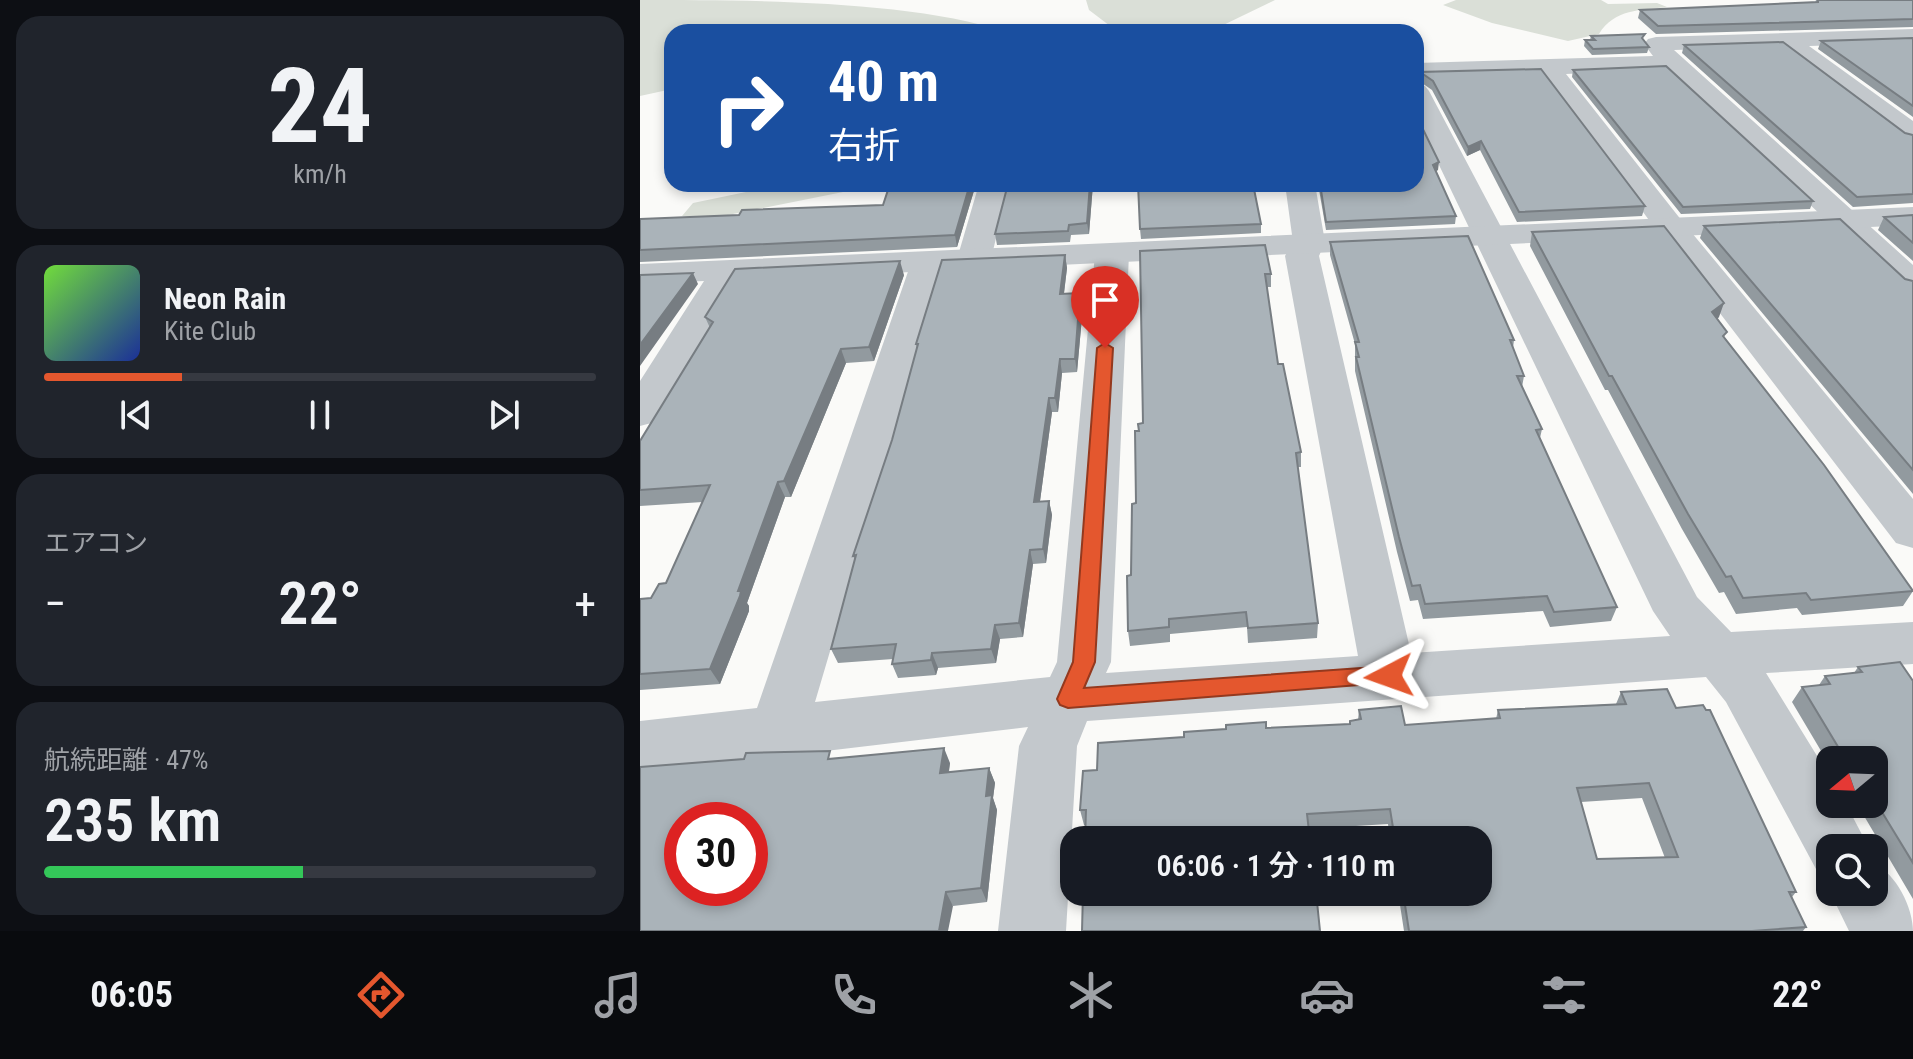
<!DOCTYPE html>
<html lang="ja">
<head>
<meta charset="utf-8">
<style>
	body { margin:0; font-family:"Roboto Condensed","Noto Sans JP",sans-serif; background:#20242c; color:#f1f3f6; height:100vh; display:flex; flex-direction:column; font-size:30px; white-space:nowrap }
	* { box-sizing:border-box; margin:0 }
	p { font-size:26px; color:#9ea1a6 }
	.icon { flex:none; width:44px; height:44px; fill:none; stroke:currentColor; stroke-width:2; stroke-linecap:round; stroke-linejoin:round }
	.map { position:relative; flex:1; overflow:hidden }
	.sheet { display:flex; flex-direction:column; gap:16px; padding:16px; background:#0d0f14; width:640px }
	.sheet>* { flex:none }
	.hud { position:absolute; left:24px; top:24px; width:760px; height:168px; border-radius:24px; box-shadow:0 4px 12px #0003; background:#1a4fa0; color:#fff; overflow:hidden }
	.needle { width:52px; rotate:251deg }
	.fabs { position:absolute; left:1176px; top:746px; display:grid; gap:16px }
	.fabs a { display:grid; place-items:center; width:72px; height:72px; border-radius:16px; background:#171b24; box-shadow:0 4px 12px #0003; font-size:40px }
	.speed { position:absolute; left:24px; top:802px; display:flex; gap:16px; font-size:40px; font-weight:700; text-align:center }
	.speed>* { display:grid; place-content:center; width:104px; height:104px; border-radius:50%; background:#171b24; box-shadow:0 4px 12px #0003; line-height:1 }
	.speed .limit { border:12px solid #d22; background:#fff; color:#111 }
	.pin { position:absolute; display:grid; place-items:center; width:68px; height:68px; color:#fff; margin:-82px -34px; border-radius:50% 50% 50% 0; rotate:-45deg; box-shadow:0 0 8px #0007 }
	.pin .icon { rotate:45deg }
	.me { position:absolute; width:88px; margin:-44px; rotate:266deg; stroke-linejoin:round; filter:drop-shadow(0 0 6px #0008) }
	.turn { display:flex; align-items:center; gap:28px; height:168px; padding:0 32px; font-size:36px }
	.turn .icon { width:104px; height:104px; stroke-width:2.5 }
	.turn b { display:block; font-size:56px; line-height:68px }
	.big { font-size:60px; font-weight:600; line-height:1.1 }
	.sheet .widget { flex:1; display:flex; flex-direction:column; justify-content:center; gap:12px; min-width:0; padding:0 28px; border-radius:24px; background:#20242c }
	.sheet .dial { align-items:center; gap:0 }
	.dial b { font-size:104px; line-height:1 }
	.song { display:flex; align-items:center; gap:24px }
	.cover { width:96px; height:96px; border-radius:12px; background:linear-gradient(135deg,hsl(100 70% 55%),hsl(230 70% 35%)) }
	.played { height:8px; border-radius:4px; background:linear-gradient(90deg,#e4572e 25%,#363941 25%) }
	.keys { display:flex; justify-content:space-around; direction:ltr }
	.heat { display:flex; justify-content:space-between; align-items:center; font-size:44px; direction:ltr }
	.charge { height:12px; border-radius:6px; background:linear-gradient(90deg,#34c759 47%,#363941 0) }
	.trip { position:absolute; left:420px; top:826px; width:432px; height:80px; border-radius:24px; background:#171b24; box-shadow:0 4px 12px #0003; font-weight:600; line-height:80px; text-align:center }
	.dock { display:flex; height:128px; justify-content:space-around; align-items:center; background:#090b0e; color:#9ea1a6 }
	.dock .icon { width:56px; height:56px }
	.dock .selected { color:#e4572e }
	.dock b { font-size:36px; color:#f1f3f6 }
	main { display:flex; flex:1; min-height:0 }
	.map>svg:first-child { display:block }
</style>
</head>
<body>
<main>
<section class="sheet">
<div class="widget dial"><b>24</b><p>km/h</p></div>
<div class="widget">
<div class="song"><i class="cover"></i><div><b>Neon Rain</b><p>Kite Club</p></div></div>
<div class="played"></div>
<div class="keys"><svg class="icon" aria-label="previous" viewBox="0 0 24 24"><path d="M18 5L8 12l10 7zM5 5v14"/></svg><svg class="icon" aria-label="pause" viewBox="0 0 24 24"><path d="M8 5v14M16 5v14"/></svg><svg class="icon" aria-label="next" viewBox="0 0 24 24"><path d="M6 5l10 7-10 7zM19 5v14"/></svg></div>
</div>
<div class="widget"><p>エアコン</p>
<div class="heat"><a>−</a><b class="big">22°</b><a>+</a></div>
</div>
<div class="widget"><p>航続距離 · 47%</p><b class="big">235 km</b><div class="charge"></div></div>
</section>
<div class="map">
<svg width="1273" height="931" viewBox="0 0 1273 931">
	<rect width="100%" height="100%" fill="#fafaf8"/>
	<path fill="#dadfd7" d="M0,0C106,0 271,0 366,32H235L177,25L155,32H32V89L0,96Z
		M446,0H635L573,30L478,32L449,10Z
		M816,0H961L968,4L1017,3L1027,7C1001,10 974,9 959,34L928,41L852,23L803,5Z
		M145,184H243L73,218L42,216L53,203Z"/>
	<g fill="none" stroke-linecap="round" stroke-linejoin="round">
		<path fill="#c3c8cc" fill-rule="evenodd" d="M1273,29V43L1169,46L1273,121V142L1263,140L1141,47L1034,50L1273,265V293L1261,290L1025,69L926,74L1042,221L1273,499V548L1256,543L1020,235L901,74L776,77V63L1013,56L1004,44L1008,39L1016,37Z
			M776,83L785,86L789,91L1057,597L1091,632L1273,622V664L1126,673L1190,777V804H1206L1229,848H1190V875L1176,869L1086,702L1066,677L447,721L437,746L426,931H358L379,746L388,727L0,773V721L117,708L271,263L276,256L288,253L300,256L305,263L175,702L410,677L417,662L455,254L460,247L472,244L484,247L489,254L471,662L466,673L718,656L645,256L653,242L645,184H675L685,242L679,256L771,653L1030,636L1013,611L776,117Z
			M339,184H369L351,259L346,266L334,269L322,266L317,259Z
			M1234,864C1256,873 1273,908 1273,931H1209L1190,892H1234Z"/>
		<path fill="#c3c8cc" fill-rule="evenodd" d="M1273,207V225L99,280L15,422L0,426V381L64,281L0,284V264Z"/>
	</g>
	<path fill="#929a9f" fill-rule="evenodd" d="M1176,0H1273V27L1016,34L998,18L1000,10L1175,3Z
		M951,36L1003,39L1009,47L1007,53L952,55L944,46L945,40H950Z
		M1273,38V117L1178,49L1181,41Z
		M1044,45L1265,133L1273,135V203L1213,207L1042,53Z
		M933,70L1173,201L1170,209L1041,214L932,77Z
		M780,72L1005,206L1002,216L877,222L840,150L827,156L792,90L779,81Z
		M776,115L798,170L796,171L816,216L815,224L686,230L678,184H776Z
		M272,184H336L317,247L0,262V219L99,215L243,205L270,188Z
		M368,184H453L449,234L431,235L430,242L357,245L355,234Z
		M1273,215V261L1238,230L1244,217Z
		M621,224V233L501,239L500,229Z
		M1064,226L1273,281V494L1060,238Z
		M892,232L1079,317L1077,319L1085,338L1273,591L1263,606L1162,615L1157,608L1096,614L1084,592L1079,593L1042,529L968,390H965L890,246Z
		M690,242L874,340L873,348L884,376L882,387L902,429L900,438L977,607L971,621L910,627L903,611L783,619L778,600L770,601L757,552L715,371V344L690,255Z
		M500,251L631,274V287H627L638,364L661,452V467H657L678,623L677,638L608,643L607,627L530,634V642L490,646L488,631L496,503L499,431L503,423Z
		M425,255L427,268L424,294L440,293L443,306L437,372L422,373L418,412H412L400,501H409L412,515L406,563L393,564L383,637L360,639L356,663L298,668L296,675L258,678L252,664L253,659L198,663L191,649L215,560L213,556L252,440L277,349L276,344Z
		M264,275L234,361L206,363L151,497H145L107,603L109,606V611L80,684L0,690V599L11,598L26,583L63,502L0,506V441L70,328L65,317Z
		M1218,667L1273,681V899L1217,804H1234V760H1190V766L1152,702L1162,687L1179,685L1185,676L1214,673Z
		M981,692L1036,708L1156,892L1152,897L1166,927L1163,931H764L758,892H838V840H750L748,824L668,829L444,825L440,810L457,770L544,737L626,728L709,724L710,721L718,720L719,710L765,725L856,719L858,710L976,704ZM1002,798L1025,858L957,859L941,802Z
		M195,759L310,763L309,772L349,768L355,783L353,798L357,810L347,902L313,906Z"/>
	<path fill="#777d82" d="M841,141L840,150L827,156L828,147Z
		M799,162L798,170L792,173L793,165Z
		M330,184H336L317,247L315,235Z
		M450,184H453L449,234L447,223Z
		M425,255L427,268L422,308L420,294Z
		M260,261L264,275L234,361L229,347Z
		M53,273L58,284L0,366V345Z
		M440,293L443,306L437,372L435,359Z
		M1084,303L1079,317L1067,327L1072,312Z
		M201,349L206,363L151,497L144,481Z
		M420,359L422,373L418,412L415,398Z
		M409,398L412,412L398,516L394,502Z
		M138,482L145,497L107,603L109,606V611L80,684L70,669Z
		M409,501L412,515L406,563L403,549Z
		M390,550L393,564L383,637L379,623Z
		M355,625L360,639L356,663L351,649Z
		M292,653L298,668L296,675L291,660Z
		M304,748L310,763L306,788L300,773Z
		M349,768L355,783L353,798L357,810L347,902L341,888L346,796Z
		M306,892L313,906L308,931H299Z"/>
	<path fill="#aab3b9" stroke="#777d82" stroke-width="2" fill-rule="evenodd" d="M1178,0H1273V19L1018,26L1000,10L1178,2Z
		M1005,34L1002,38L1009,47L953,49L945,40H955L951,36Z
		M1273,38V106L1181,41Z
		M1143,42L1265,133L1273,135V194L1217,197L1044,45Z
		M1026,66L1173,201L1043,207L933,70Z
		M901,69L1005,206L879,212L841,141L828,147L793,81L780,72Z
		M776,115L799,162L793,165L816,216L686,222L680,184H776Z
		M272,184H330L315,235L0,250V219L99,215L102,210L243,205L248,190L270,188Z
		M368,184H450L447,223L429,225L428,231L355,234Z
		M498,184H613L621,224L500,229Z
		M1273,215V243L1244,217Z
		M1200,219L1265,279L1273,281V470L1064,226Z
		M1024,226L1084,303L1072,312L1087,332L1083,336L1184,465L1273,591L1171,600L1166,593L1103,598L1091,576L1086,577L1048,514L972,376H969L892,232Z
		M828,236L874,340H870L884,376H877L902,429L896,430L977,607L914,612L907,596L785,604L780,585L772,586L759,537L716,357H719L715,342H719L690,242Z
		M625,245L631,274H625L638,364H643L661,452L656,453L678,623L608,628L606,612L529,619V627L488,631L487,576L491,575L492,504L496,503L495,431H499L498,424L503,423L500,251Z
		M425,255L420,294L440,293L435,359H420L415,398H409L394,502L409,501L403,549L390,550L379,623L355,625L351,649L292,653L291,660L252,664L256,644L191,649L216,555L213,556L252,440L278,344H276L302,260Z
		M260,261L229,347L201,349L144,481L138,482L98,591H101L100,596L70,669L0,674V599L11,598L19,584L26,583L70,485L0,490V441L73,322L65,317L95,269Z
		M53,273L0,345V275Z
		M1260,662L1273,681V863L1234,799V760H1206L1162,687L1190,684L1185,676L1222,672L1218,667Z
		M1027,689L1036,708L1063,705L1066,710H1070L1156,892H1149L1166,927L1112,931H769L763,892H838V840H755L750,809L667,814L670,840H445L446,810H440L443,771L457,770L458,743L544,737V732L586,729V725L626,722V728L710,724V721L721,719L719,710L761,706L765,725L860,718L858,710L986,704L981,692ZM1009,783L1038,857L957,859L937,788Z
		M304,748L300,773L349,768L346,796L352,795L341,888L306,892L299,931H0V767L104,759L106,753L190,751L188,759ZM42,820H110V888H42Z
		M443,892H676L680,931H442Z"/>
	<path fill="#e4572e" stroke="#94391e" stroke-width="2" d="M465,343L473,348L455,662L444,688L749,666L757,669L760,676L757,682L428,708L420,705L417,699L433,662L457,348Z"/>
</svg>
<div class="fabs">
<a><svg class="needle" viewBox="-14 -14 28 28"><path d="M0-13l5 13h-10z" fill="#e53935"/><path d="M0 13l5-13h-10z" fill="#9ea1a6"/></svg></a>
<a><svg class="icon" aria-label="search" viewBox="0 0 24 24"><circle cx="10" cy="10" r="6"/><path d="M15 15l6 6"/></svg></a>
</div>
<div class="speed"><div class="limit">30</div></div>
<div class="pin" style="left:465px;top:348px;background:#d93025"><svg class="icon" aria-label="arrive" viewBox="0 0 24 24"><path d="M6 21V4h12l-3 4 3 4H6"/></svg></div>
<svg class="me" style="left:749px;top:676px" viewBox="-20 -20 40 40"><path d="M0-17L14 15 0 8-14 15z" fill="#e4572e" stroke="#fff" stroke-width="4"/></svg>
<div class="trip">06:06 · 1 分 · 110 m</div>
<div class="hud">
<div class="turn"><svg class="icon" aria-label="right" viewBox="0 0 24 24"><path d="M7 20v-9h11M14 6l5 5-5 5"/></svg><div><b>40 m</b>右折</div></div>
</div>
</div>
</main>
<nav class="dock">
<b>06:05</b>
<svg class="icon selected" aria-label="directions" viewBox="0 0 24 24"><path d="M12 3l9 9-9 9-9-9zM9 14v-3h6M13 9l2 2-2 2"/></svg>
<svg class="icon" aria-label="music" viewBox="0 0 24 24"><path d="M9 18V5l10-2v13"/><circle cx="6" cy="18" r="3"/><circle cx="16" cy="16" r="3"/></svg>
<svg class="icon" aria-label="phone" viewBox="0 0 24 24"><path d="M5 4h4l2 5-3 2q2 4 5 5l2-3 5 2v4C11 20 4 13 5 4z"/></svg>
<svg class="icon" aria-label="climate" viewBox="0 0 24 24"><path d="M12 3v18M4 7l16 10M4 17L20 7"/></svg>
<svg class="icon" aria-label="car" viewBox="0 0 24 24"><path d="M5 17H2v-5l4-1 3-4h7l3 4 3 1v5h-3M9 17h6M6 11h13"/><circle cx="7" cy="17" r="2"/><circle cx="17" cy="17" r="2"/></svg>
<svg class="icon" aria-label="filters" viewBox="0 0 24 24"><path d="M4 7h16M4 17h16"/><circle cx="9" cy="7" r="2"/><circle cx="15" cy="17" r="2"/></svg>
<b>22°</b>
</nav>
</body>
</html>
